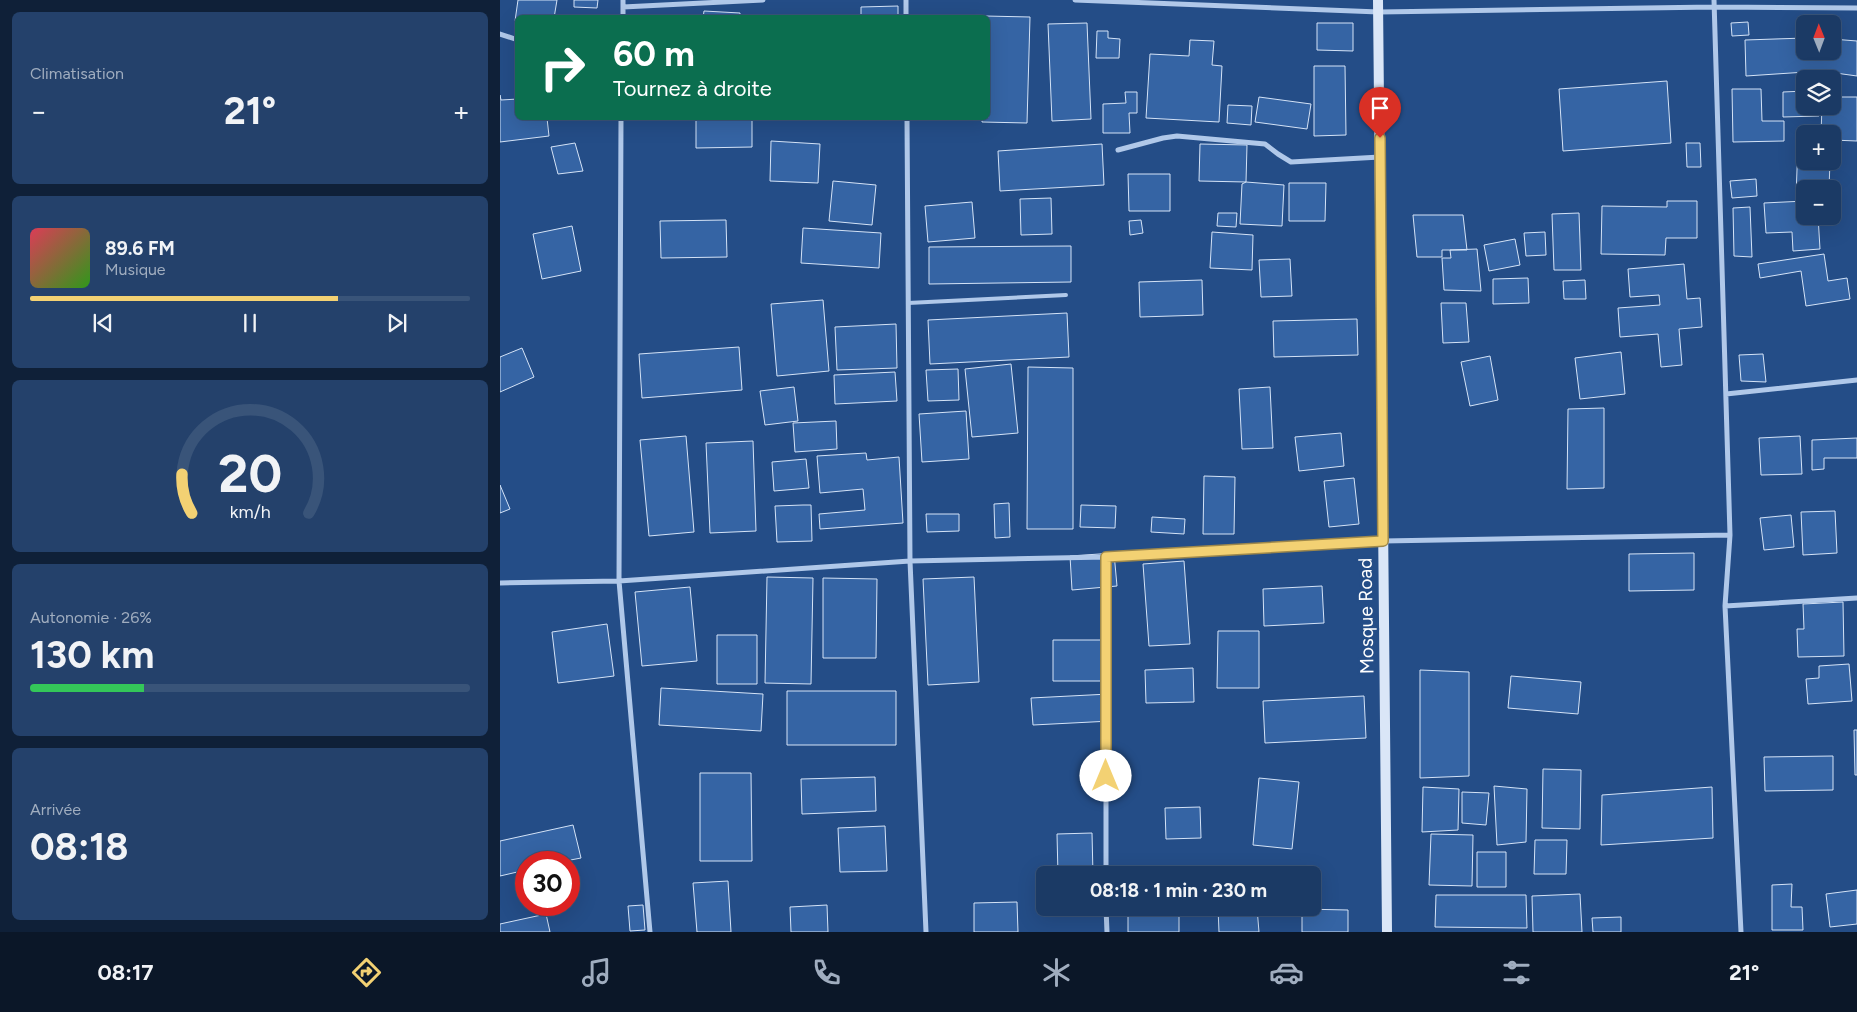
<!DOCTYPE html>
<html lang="fr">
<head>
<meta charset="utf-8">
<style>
	body { margin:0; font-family:Figtree,sans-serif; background:#24416b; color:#f1f3f6; height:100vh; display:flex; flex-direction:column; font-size:19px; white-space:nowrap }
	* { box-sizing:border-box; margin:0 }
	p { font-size:16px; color:#a0adbf }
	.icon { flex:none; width:28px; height:28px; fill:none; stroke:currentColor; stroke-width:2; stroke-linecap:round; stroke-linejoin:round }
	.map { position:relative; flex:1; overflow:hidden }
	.panel { display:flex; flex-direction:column; gap:12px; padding:12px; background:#0f2038; width:500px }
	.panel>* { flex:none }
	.guide { position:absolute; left:15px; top:15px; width:475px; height:105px; border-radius:8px; box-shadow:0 5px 20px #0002,0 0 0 1px #395479; background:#0b6e4f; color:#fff; overflow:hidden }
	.needle { width:32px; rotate:359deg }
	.buttons { position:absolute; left:1296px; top:15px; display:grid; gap:10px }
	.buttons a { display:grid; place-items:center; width:45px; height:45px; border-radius:8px; background:#1b3a65; box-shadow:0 5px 20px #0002,0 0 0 1px #395479; font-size:25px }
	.speed { position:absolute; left:15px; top:851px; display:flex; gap:10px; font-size:25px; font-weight:700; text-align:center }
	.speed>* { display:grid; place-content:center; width:65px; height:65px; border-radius:50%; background:#1b3a65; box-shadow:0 5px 20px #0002,0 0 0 1px #395479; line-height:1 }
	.speed .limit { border:8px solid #d22; background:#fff; color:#111 }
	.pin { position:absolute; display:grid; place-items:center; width:42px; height:42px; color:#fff; margin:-51px -21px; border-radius:50% 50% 50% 0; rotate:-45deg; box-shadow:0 0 5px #0007 }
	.pin .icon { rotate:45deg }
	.me { position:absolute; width:55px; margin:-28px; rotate:0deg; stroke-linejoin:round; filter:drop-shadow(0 0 4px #0008) }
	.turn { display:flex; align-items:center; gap:18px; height:105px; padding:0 15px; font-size:22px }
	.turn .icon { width:65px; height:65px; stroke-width:2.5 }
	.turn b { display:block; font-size:35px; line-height:42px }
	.big { font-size:38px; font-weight:700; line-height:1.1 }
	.panel .tile { flex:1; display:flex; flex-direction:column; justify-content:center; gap:8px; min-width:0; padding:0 18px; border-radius:8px; background:#24416b }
	.panel .dial { align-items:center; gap:0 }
	.dial svg { height:130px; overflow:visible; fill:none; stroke:#395479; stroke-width:7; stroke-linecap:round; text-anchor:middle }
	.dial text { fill:#f1f3f6; stroke:none }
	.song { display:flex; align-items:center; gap:15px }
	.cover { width:60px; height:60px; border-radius:8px; background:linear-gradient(135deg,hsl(350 70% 55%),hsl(110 70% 35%)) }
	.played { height:5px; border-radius:2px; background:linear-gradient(90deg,#f3d173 70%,#395479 70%) }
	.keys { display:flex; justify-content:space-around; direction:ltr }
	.heat { display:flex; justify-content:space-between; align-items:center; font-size:28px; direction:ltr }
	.charge { height:8px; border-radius:4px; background:linear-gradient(90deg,#34c759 26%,#395479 0) }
	.trip { position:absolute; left:536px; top:866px; width:285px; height:50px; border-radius:8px; background:#1b3a65; box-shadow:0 5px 20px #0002,0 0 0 1px #395479; font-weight:700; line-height:50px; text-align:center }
	.menu { display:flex; height:80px; justify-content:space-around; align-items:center; background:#0b1728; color:#a0adbf }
	.menu .icon { width:35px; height:35px }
	.menu .selected { color:#f3d173 }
	.menu b { font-size:22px; color:#f1f3f6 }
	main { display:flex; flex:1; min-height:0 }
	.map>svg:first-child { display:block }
</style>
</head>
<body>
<main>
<section class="panel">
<div class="tile"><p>Climatisation</p>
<div class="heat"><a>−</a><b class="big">21°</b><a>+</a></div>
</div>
<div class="tile">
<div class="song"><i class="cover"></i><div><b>89.6 FM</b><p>Musique</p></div></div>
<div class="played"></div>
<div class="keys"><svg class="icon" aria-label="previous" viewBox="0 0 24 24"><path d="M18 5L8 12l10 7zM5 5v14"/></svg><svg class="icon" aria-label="pause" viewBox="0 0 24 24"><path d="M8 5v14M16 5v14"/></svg><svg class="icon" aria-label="next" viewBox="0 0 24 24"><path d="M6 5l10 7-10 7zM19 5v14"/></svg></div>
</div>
<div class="tile dial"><svg viewBox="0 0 100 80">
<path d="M14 69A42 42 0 1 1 86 69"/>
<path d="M14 69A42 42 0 0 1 8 45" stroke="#f3d173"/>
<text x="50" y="56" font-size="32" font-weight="700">20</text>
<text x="50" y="72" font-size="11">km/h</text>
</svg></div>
<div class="tile"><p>Autonomie · 26%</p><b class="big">130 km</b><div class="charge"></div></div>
<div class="tile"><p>Arrivée</p><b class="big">08:18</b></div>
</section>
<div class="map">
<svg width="1357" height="932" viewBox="0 0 1357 932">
	<rect width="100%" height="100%" fill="#244d87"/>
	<path fill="#3564a4" stroke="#d4e3f7" d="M18,0H57L54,18H18V22L15,21Z
		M74,0H98L97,8L74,7Z
		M398,6V18H361V7Z
		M204,11L240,13V18H203Z
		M485,16L530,17L527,123L482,122V118H488V18H485Z
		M1248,22L1249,35L1232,36L1231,23Z
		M587,23L591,119L552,121L548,24Z
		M817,23H853V51L817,50Z
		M597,31H608V38L620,39L619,58H596Z
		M1305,38V51H1332V39L1357,41V76L1321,71L1246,76L1245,40Z
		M690,40L714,41L712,65L722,66L719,122L646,118L650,54L689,56Z
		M814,66H845L846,135L814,136Z
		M1167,81L1171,143L1063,151L1059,89Z
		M1232,89H1261L1262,121H1284V141L1233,142Z
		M1305,91V106H1319V116L1283,117V92Z
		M625,92H637V113H629L630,133H603V104L626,103Z
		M0,95L1,100L18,99V118H47L49,136L0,142Z
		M759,97L811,104L807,129L755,122Z
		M1332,97H1357V141L1332,140V134H1321L1322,106H1332Z
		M728,105L752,106L751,125L727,123Z
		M196,118H252V147L196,148Z
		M271,141L320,144L318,183L270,181Z
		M75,143L83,171L58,174L51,147Z
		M1186,143H1200L1201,167H1187Z
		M1298,143H1305V161H1330L1329,189H1305V196H1296Z
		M602,144L604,185L500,191L498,151Z
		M700,144L747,145L746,182L699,181Z
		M628,174H670V211H629Z
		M1256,179L1257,196L1232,198L1230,181Z
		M333,181L376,185L372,225L329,221Z
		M746,182L784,185L782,226L740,224L742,184Z
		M789,183H826L825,221H789Z
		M551,198L552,234L521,235L520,199Z
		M1167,201H1197V238H1166L1165,255L1101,254L1102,206L1167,207Z
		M1305,201V216H1318L1320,249L1293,251L1292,232L1266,233L1264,203Z
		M472,202L475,238L428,242L425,206Z
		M1250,207L1252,257L1234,256L1233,208Z
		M718,213H737L736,227L717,226Z
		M1079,213L1081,270H1054L1052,214Z
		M913,215H963L967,250H942V257H917Z
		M226,220L227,257L161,258L160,221Z
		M641,220L643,233L630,235L629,221Z
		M72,226L81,271L42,279L33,234Z
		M303,228L381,233L379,268L301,263Z
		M712,232L753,235L752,270L710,268Z
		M1045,232L1046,255L1026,256L1024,233Z
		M1015,239L1020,265L989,271L984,245Z
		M571,246V282L429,284V247Z
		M977,249L981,291L944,290L942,258H951L950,250Z
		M1324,254L1328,281L1347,278L1350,299L1306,306L1301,271L1260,278L1258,264Z
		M790,259L792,296L761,297L759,260Z
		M1184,264L1187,299L1200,298L1202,327L1179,329L1182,365L1161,367L1158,334L1120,337L1118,308L1160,305L1159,295L1130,297L1128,269Z
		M1028,278L1029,303L993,304V279Z
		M702,280L703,315L640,317L639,282Z
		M1085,280L1086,299H1064L1063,281Z
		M323,300L329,371L277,376L271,304Z
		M941,303H966L969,342L943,343Z
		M567,313L569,357L430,364L428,320Z
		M857,319L858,355L774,357L773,321Z
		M396,324L397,368L337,370L335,327Z
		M239,347L242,390L142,398L139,354Z
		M22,348L34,377L0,392V357Z
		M1121,352L1125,394L1080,399L1075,358Z
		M1263,354L1266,382L1241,381L1239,355Z
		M990,356L998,400L970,406L961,362Z
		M511,364L518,433L472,437L465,369Z
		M528,367L573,368V529H527Z
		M458,369L459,400L428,401L426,370Z
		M395,372L397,401L335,404L334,375Z
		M294,387L298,421L265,425L260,391Z
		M770,387L773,448L742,449L739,389Z
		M1104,408V488L1067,489L1068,409Z
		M466,411L469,459L422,462L419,414Z
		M336,421L337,449L295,452L293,423Z
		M841,433L844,466L799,471L795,437Z
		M186,436L194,532L149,536L140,440Z
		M1300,436L1302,474L1261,475L1259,438Z
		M1357,438V458H1324V469L1312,470V440Z
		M253,441L256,531L210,533L206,443Z
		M366,453L367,460L399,457L403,523L320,529L319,514L365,510L363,489L320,493L317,456Z
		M306,459L309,488L274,491L272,462Z
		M704,476L735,477L734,534H703Z
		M854,478L859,524L829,527L824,481Z
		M0,485L10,509L0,513Z
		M509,503L510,537L495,538L494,504Z
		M303,505H311L312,541L277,542L275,506Z
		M581,505L616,506L615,528L580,527Z
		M1335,511L1337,553L1303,555L1301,512Z
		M426,514H459V531L427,532Z
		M1291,515L1294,547L1264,550L1260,518Z
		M652,517L685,519L684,534L651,532Z
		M614,553L617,586L572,590L570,556Z
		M1194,553V590L1129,591V554Z
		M684,561L690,644L649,646L643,564Z
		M267,577L313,578L311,684L265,683Z
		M474,577L479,682L428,685L423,579Z
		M323,578L377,579L376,658H323Z
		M822,586L824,623L764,626L763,589Z
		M190,587L197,661L142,666L135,592Z
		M1343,602L1344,656L1298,657L1297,629H1304L1303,604Z
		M107,624L114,676L58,683L52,632Z
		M718,631H759V688H717Z
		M217,635H257V684H217Z
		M553,640H601V681H553Z
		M1349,664L1352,701L1308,704L1306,679L1319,678V666Z
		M693,668L694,702L646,703L645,670Z
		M920,670L969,672V776L920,778Z
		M1011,676L1081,682L1078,714L1008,708Z
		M161,688L263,694L261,731L159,725Z
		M287,691H396V745H287Z
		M609,694L611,721L533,725L531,698Z
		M864,696L866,738L765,743L763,701Z
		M1354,730H1357V775H1355Z
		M1333,756V790L1265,791L1264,757Z
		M1043,769L1081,770L1080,829L1042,828Z
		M200,773H251L252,861H200Z
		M375,777L376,811L302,814L301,779Z
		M759,778L799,782L792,849L753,845Z
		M994,786L1027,789L1026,842L997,845Z
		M923,787L959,789L958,830L922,832Z
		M1212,787L1213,838L1101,845L1102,795Z
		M962,792L989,793L986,825L962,823Z
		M700,807L701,838L666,839L665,808Z
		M73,825L81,858L60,862H26V870L0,876V841Z
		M385,826L387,871L340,872L338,828Z
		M592,833L593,875H558L557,834Z
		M931,834L973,835L972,886L929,885Z
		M1035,840H1067L1066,874H1034Z
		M977,852H1006V887H977Z
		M228,881L231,932H197L193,883Z
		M1292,884L1291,907H1302L1303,930H1272V885Z
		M1357,890V924L1330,927L1326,894Z
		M1080,894L1082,932H1033L1032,896Z
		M936,895H1026L1027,928L935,927Z
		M517,902L518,932H474V903Z
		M143,905L145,930L130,931L128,906Z
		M327,905L328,932H291L290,907Z
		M628,908H679V932H628Z
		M718,908H757L759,932H719Z
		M802,909L848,910V932H802Z
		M46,914L50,932H0V924Z
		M1121,917V932H1093L1092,918Z"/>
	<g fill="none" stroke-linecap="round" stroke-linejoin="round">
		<path stroke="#b0c8e9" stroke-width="4" d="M408,303L566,295"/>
		<path stroke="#b0c8e9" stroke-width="5" d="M406,0V18
			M575,0L879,12L1214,7L1357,8
			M1214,0L1230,535L1225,606L1241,932
			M123,7L263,0
			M123,18V0
			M0,34L18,40
			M121,118L119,581L150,932
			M407,118L410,561L426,932
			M618,150L663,138L677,136L765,144L778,154L791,162L880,157
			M1226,394L1357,380
			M606,557V875
			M0,583L119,581L410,561L606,557L883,541L1230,535
			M1225,606L1357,598
			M606,908L607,932"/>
		<path stroke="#dae6f7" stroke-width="10" d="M878,0L887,932"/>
	</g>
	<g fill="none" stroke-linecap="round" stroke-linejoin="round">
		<g stroke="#9e884b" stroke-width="12">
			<path id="route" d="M606,776V557L883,541L880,138"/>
		</g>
		<use href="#route" stroke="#f3d173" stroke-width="9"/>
	</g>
	<g text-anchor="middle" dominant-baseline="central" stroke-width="5" stroke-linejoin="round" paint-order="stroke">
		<g font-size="19" fill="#fff" stroke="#244d87">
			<text transform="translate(866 616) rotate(-91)">Mosque Road</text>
		</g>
	</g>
</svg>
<div class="buttons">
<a><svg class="needle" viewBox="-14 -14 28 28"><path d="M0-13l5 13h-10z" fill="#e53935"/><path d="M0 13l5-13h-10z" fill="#a0adbf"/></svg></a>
<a><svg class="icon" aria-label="layers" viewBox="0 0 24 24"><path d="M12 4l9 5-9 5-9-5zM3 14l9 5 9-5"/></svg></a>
<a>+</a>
<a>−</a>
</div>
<div class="speed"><div class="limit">30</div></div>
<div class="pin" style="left:880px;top:138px;background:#d93025"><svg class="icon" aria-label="arrive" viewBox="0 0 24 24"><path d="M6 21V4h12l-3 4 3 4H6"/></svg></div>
<svg class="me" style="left:606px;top:776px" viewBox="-20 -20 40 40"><circle r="19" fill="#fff"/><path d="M0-13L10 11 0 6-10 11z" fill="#f3d173"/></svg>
<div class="trip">08:18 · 1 min · 230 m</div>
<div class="guide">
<div class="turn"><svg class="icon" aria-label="right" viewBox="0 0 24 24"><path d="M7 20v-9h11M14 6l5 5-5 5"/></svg><div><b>60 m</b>Tournez à droite</div></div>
</div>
</div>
</main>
<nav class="menu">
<b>08:17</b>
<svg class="icon selected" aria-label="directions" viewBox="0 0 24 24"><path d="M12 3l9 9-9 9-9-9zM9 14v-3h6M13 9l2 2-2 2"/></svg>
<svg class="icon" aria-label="music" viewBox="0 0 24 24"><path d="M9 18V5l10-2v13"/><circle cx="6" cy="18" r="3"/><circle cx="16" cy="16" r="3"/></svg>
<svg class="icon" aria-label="phone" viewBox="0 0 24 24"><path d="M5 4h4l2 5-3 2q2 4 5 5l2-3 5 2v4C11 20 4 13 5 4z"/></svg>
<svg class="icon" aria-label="climate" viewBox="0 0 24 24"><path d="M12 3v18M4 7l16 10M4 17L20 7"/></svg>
<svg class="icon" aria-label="car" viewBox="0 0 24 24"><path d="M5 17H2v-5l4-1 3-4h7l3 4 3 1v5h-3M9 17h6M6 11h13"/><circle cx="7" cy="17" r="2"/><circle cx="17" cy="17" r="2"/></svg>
<svg class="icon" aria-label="filters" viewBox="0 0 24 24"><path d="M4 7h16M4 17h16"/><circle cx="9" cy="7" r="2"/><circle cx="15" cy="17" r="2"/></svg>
<b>21°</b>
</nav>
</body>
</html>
